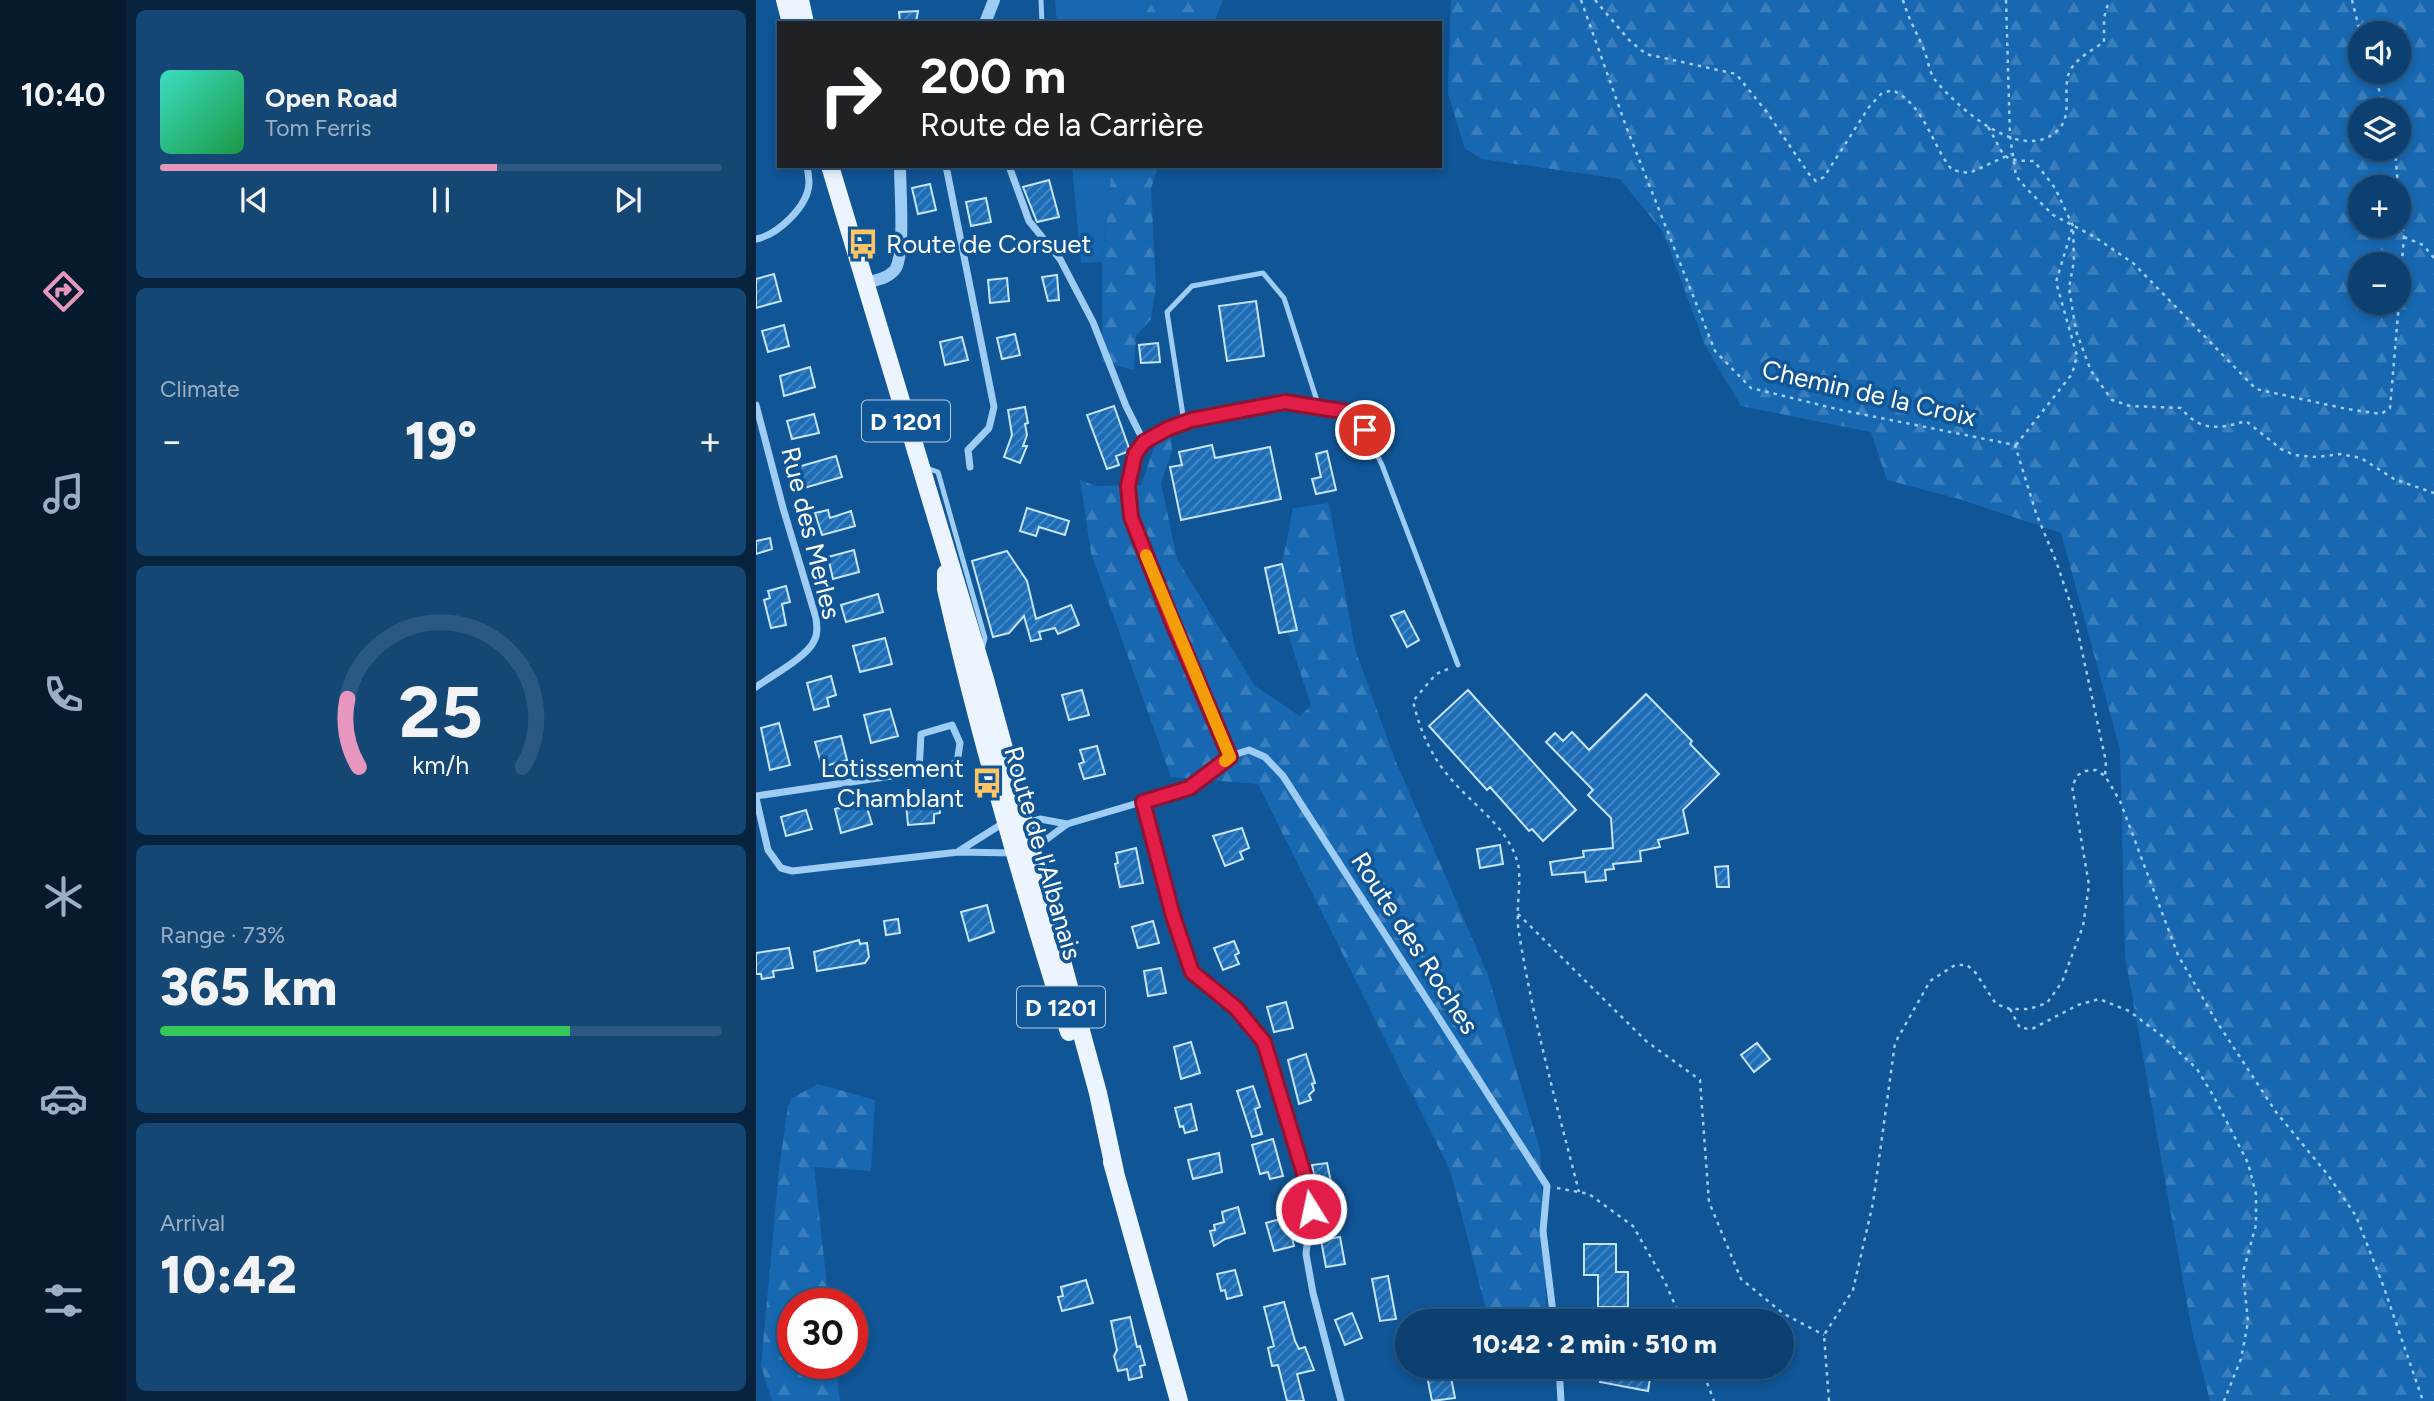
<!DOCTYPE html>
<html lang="en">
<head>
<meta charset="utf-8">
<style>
	body { margin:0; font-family:Figtree,sans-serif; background:#154775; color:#f1f3f6; height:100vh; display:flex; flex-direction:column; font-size:26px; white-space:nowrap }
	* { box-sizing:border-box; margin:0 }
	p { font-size:23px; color:#9aafc3 }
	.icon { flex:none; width:38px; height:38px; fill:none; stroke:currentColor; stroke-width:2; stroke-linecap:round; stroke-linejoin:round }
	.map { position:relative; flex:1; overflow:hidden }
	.panel { display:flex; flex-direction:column; gap:10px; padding:10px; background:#07233e; width:630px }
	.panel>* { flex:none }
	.hud { position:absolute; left:21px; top:21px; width:665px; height:147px; border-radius:0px; box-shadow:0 4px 10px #0003,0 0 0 2px #2c5983; background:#202124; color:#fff; overflow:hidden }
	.buttons { position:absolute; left:1592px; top:21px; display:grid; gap:14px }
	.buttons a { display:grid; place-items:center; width:63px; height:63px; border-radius:50%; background:#0c4070; box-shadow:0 4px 10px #0003,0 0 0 2px #2c5983; font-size:35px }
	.speed { position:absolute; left:21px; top:1288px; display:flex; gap:14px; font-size:35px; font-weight:700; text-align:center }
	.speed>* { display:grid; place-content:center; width:91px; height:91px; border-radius:50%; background:#0c4070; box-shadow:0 4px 10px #0003,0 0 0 2px #2c5983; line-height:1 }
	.speed .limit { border:10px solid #d22; background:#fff; color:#111 }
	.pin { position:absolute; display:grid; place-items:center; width:60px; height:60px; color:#fff; margin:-30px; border:4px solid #fff; border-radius:50%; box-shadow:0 2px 7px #0007 }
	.me { position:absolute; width:77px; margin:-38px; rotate:350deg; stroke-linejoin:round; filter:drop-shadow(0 0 5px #0008) }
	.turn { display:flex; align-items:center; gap:24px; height:147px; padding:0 28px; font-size:32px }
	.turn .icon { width:91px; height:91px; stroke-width:2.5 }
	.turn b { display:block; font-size:49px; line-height:60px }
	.big { font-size:52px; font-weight:800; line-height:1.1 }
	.panel .widget { flex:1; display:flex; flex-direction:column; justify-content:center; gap:10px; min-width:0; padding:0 24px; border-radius:10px; background:#154775 }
	.panel .dial { align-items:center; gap:0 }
	.dial svg { height:182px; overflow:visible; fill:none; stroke:#2c5983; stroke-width:7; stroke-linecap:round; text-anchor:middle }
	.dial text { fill:#f1f3f6; stroke:none }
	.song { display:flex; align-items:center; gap:21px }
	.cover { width:84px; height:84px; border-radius:10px; background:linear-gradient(135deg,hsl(170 70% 55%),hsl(140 70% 35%)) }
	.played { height:7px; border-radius:4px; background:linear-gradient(90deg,#e797bd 60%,#2c5983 60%) }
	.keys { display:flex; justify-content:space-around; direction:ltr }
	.heat { display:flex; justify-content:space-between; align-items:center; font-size:38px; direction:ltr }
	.charge { height:10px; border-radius:5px; background:linear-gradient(90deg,#34c759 73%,#2c5983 0) }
	.trip { position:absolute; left:639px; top:1309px; width:399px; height:70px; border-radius:35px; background:#0c4070; box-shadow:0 4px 10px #0003,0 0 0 2px #2c5983; font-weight:800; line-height:70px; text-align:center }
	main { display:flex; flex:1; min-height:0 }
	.dock { display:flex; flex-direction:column; width:126px; justify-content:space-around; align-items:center; background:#051a2d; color:#9aafc3 }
	.dock .icon { width:49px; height:49px }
	.dock .on { color:#e797bd }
	.dock b { font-size:32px; color:#f1f3f6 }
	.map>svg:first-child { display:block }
</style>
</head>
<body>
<main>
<nav class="dock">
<b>10:40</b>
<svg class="icon on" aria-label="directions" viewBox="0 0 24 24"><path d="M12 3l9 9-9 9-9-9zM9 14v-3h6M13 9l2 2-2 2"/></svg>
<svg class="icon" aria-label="music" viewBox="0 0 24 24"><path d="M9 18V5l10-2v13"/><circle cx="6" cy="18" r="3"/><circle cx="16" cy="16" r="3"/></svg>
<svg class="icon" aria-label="phone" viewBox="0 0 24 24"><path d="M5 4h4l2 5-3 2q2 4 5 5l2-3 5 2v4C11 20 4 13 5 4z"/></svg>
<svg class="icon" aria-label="climate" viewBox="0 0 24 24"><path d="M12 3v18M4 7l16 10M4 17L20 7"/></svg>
<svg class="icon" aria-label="car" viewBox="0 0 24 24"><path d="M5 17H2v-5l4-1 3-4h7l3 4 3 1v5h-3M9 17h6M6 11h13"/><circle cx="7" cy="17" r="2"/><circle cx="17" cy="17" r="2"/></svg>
<svg class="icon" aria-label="filters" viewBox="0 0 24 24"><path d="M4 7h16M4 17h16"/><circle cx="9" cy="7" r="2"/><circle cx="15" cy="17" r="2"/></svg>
</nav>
<section class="panel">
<div class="widget">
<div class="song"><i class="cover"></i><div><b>Open Road</b><p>Tom Ferris</p></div></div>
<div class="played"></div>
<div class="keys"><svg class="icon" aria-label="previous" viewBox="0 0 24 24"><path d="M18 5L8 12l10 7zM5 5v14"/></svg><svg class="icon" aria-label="pause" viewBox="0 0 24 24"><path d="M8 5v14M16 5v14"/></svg><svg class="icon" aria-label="next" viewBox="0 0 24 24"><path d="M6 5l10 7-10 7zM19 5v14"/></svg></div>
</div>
<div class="widget"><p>Climate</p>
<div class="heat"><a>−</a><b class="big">19°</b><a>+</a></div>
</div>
<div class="widget dial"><svg viewBox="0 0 100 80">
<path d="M14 69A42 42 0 1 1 86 69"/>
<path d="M14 69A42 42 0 0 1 9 39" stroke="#e797bd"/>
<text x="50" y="56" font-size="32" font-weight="700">25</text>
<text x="50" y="72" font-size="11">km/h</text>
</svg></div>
<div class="widget"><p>Range · 73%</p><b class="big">365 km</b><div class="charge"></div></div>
<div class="widget"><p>Arrival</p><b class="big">10:42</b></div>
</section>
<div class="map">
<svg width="1678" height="1401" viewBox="0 0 1678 1401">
	<defs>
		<pattern id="forest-firs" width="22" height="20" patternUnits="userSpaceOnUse" patternTransform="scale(1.75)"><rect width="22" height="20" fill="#1768b1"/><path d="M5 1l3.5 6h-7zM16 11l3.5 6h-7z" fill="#3a7fbd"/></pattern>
		<pattern id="building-hatch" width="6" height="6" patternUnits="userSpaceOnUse" patternTransform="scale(1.75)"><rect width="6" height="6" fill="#1d6db6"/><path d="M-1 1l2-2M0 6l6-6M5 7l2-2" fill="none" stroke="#4a8ac5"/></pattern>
	</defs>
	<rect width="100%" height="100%" fill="#105596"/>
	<path fill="#1768b1" d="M299,0H397L385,23H301Z
		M316,166H356L346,262L325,263Z"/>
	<path fill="url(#forest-firs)" fill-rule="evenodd" d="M397,0H467L458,23H385Z
		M695,0H1678V1401H1454L1436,1331L1369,956L1364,750L1305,533L1203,499L1131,480L1115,432L985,406L949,345L907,232L864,179L726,159L709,149L692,93ZM1643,33V72H1605V33ZM1643,110V149H1605V110ZM1643,187V226H1605V187ZM1643,264V303H1605V264Z
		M356,166H402L395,189L400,287L395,319L380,336L378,370L346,362V262Z
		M415,436L416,451L405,483L421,559L499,686L544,716L555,706L531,631L541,629L526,564L537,508L573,503L599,649L638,757L732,975L784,1150L791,1321H733L694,1170L502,784L415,777L335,553L324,480L340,486L385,485L399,445Z
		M62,1084L119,1100L115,1171L58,1167L73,1304H37V1363H79L84,1401H16L5,1366L23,1169L32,1106L36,1098Z"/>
	<path fill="url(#building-hatch)" stroke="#c7e4fe" stroke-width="2" d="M162,11L160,23H144L143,12Z
		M293,180L303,217L281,222L267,187Z
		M174,184L180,210L162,214L156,188Z
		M230,198L235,222L215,226L210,202Z
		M18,274L25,301L0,308V279Z
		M301,275L303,300L292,301L286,277Z
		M251,278L253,301L234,303L232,280Z
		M500,301L508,356L471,361L463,306Z
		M28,325L33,346L12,352L6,331Z
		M259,334L264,355L246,359L241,338Z
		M206,337L212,360L189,365L184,342Z
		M402,343L404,362L385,363L383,345Z
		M54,367L59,387L28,396L24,376Z
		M358,406L374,451L360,456L363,465L351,469L331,415Z
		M269,407L272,423L269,424L271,435L267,446H271L264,463L248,457L256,435L252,410Z
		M58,414L63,433L36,439L31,421Z
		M456,445L459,458L514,447L525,499L425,520L414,467L426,465L423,452Z
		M571,451L580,490L560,494L556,479L565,477L560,454Z
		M80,456L86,477L48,488L42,467Z
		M271,508L313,521L309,535L283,527L280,536L264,531Z
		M72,510L74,518L95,511L99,526L66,535L59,513Z
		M14,538L16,549L0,554V541Z
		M98,550L103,572L77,579L72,557Z
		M251,551L271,581L280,619L315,605L323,625L302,634L299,628L283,632L285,639L275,641L268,616L253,633L237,637L216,561Z
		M526,564L541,630L523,633L509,568Z
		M30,586L34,602L26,604L30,625L15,628L8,600L14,598L12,591Z
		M122,594L127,612L90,622L85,605Z
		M648,611L663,640L651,647L635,616Z
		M129,638L136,664L104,672L97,646Z
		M75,676L80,695L71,698L73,706L58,710L51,683Z
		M326,690L333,715L313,720L306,695Z
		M712,690L820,810L787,841L776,829L773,831L734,787L731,790L673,726Z
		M890,694L936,741L934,744L963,774L927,810L932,833L902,840L904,847L884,851L885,861L857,864L858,869L849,870L850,880L830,882L829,872L796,875L794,862L828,857L827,851L857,848L855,818L832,795L837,790L790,742L799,733L807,741L816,732L833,750Z
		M134,709L142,736L115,743L108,715Z
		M23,723L34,765L14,770L5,728Z
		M85,736L91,760L66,767L59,742Z
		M341,746L349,774L328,779L323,764L328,762L324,750Z
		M183,798L184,813L178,814V823L152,825L150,803L169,802L170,799Z
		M109,801L116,824L85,833L79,809Z
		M50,810L56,829L30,836L25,817Z
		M486,828L493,848L484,852L487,859L469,866L457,836Z
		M744,845L747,864L724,868L721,849Z
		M380,848L387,883L364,887L359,864L362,863L360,853Z
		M972,866L973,887H961L959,867Z
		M231,905L238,932L213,941L205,912Z
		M142,919L144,933L130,935L128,921Z
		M397,921L403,943L382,948L376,927Z
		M103,940L104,944L111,943L113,957L109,963L61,971L58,952Z
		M478,941L483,953L479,955L483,964L467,970L458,948Z
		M33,948L37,968L17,971L18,977L6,979L5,974H0V953Z
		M405,968L410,993L392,996L388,971Z
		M530,1002L537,1028L518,1032L511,1007Z
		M435,1042L444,1073L425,1079L418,1047Z
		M1001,1043L1014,1059L998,1072L985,1055Z
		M550,1054L559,1083L556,1084L558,1090L553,1095L555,1100L543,1104L532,1060Z
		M497,1086L504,1107L499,1109L506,1134L496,1137L481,1091Z
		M435,1104L441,1130L429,1133L427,1126L424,1127L419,1108Z
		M517,1139L527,1176L514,1179L512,1172L504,1174L496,1145Z
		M463,1153L466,1172L437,1179L432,1160Z
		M571,1163L575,1182L560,1185L556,1165Z
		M482,1207L489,1233L469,1239L458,1246L454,1231L459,1230L458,1225L468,1222L466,1212Z
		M531,1217L538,1246L518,1251L510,1223Z
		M584,1237L589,1264L570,1267L565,1240Z
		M828,1244H860V1272H872V1307H842V1275H828Z
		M479,1270L486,1295L471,1299L469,1290L465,1291L461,1274Z
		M632,1276L640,1319L624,1321L616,1279Z
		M330,1280L337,1303L306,1311L302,1297L307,1296L305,1287Z
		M528,1302L539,1341L543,1349L549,1347L558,1370L541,1374L548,1401H531L522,1365L516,1366L512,1348L518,1346L508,1307Z
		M596,1313L606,1338L589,1345L579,1320Z
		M374,1317L381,1347L384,1346L389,1365L384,1366L386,1377L373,1380L371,1369L362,1371L358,1356L361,1350L355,1321Z
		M693,1367L699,1398L676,1401L670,1371Z
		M846,1370L894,1379L892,1391L844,1382Z"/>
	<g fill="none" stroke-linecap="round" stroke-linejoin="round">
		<path stroke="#9fccf4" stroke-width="2.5" stroke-dasharray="3.5 5" stroke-linecap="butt" d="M825,0L871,129L959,351L995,388L1085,410L1259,445L1280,513L1300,561L1318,614L1350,762L1349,776
			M839,0L873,40L890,54L980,74L1010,111L1053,174L1060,181L1068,177L1113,107L1125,94L1136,90C1169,105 1175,144 1196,170L1213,173L1255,154
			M1147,0C1152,18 1161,33 1168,50C1172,59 1173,72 1179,80C1202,108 1265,164 1301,131C1319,115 1304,87 1315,69C1321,58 1338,49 1348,42V18L1353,0
			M1250,0L1254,136L1260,176L1270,188L1297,215L1337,236L1377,263L1500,389L1591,409L1625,414L1634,408L1643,303
			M1596,0L1605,36
			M1617,72L1630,110
			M1232,127C1250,156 1242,161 1278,161L1299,188L1317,226L1318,261L1313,288L1320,331L1335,371L1356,400L1374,406L1425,408C1444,432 1463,429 1490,421L1525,449L1538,455L1561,457L1584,454L1605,458L1638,479L1678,493
			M1639,149L1642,187
			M1643,202L1648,237L1643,296
			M1648,237L1667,245L1678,258
			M1260,445L1316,374L1321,356L1300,282L1316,229
			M692,669L680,674L657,701C663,727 673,752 690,773C713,803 752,825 762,864C766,880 759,912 763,933C777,1020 801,1106 823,1192
			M762,914L890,1041L944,1080L953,1202L985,1279L1028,1314L1068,1335
			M1254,1009L1264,1028L1276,1029L1322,1005L1343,999L1373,1011L1405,1035L1441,1069L1458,1097L1492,1163L1500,1194V1225L1487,1272L1492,1322L1485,1359L1468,1401
			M801,1188L833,1194L877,1226L909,1282L926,1321
			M945,1367L958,1401
			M1073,1401L1068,1335L1097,1290L1117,1203L1139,1043L1174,981L1199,965H1211L1219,972L1240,1004L1254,1009H1273L1291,1003L1306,982L1327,926L1333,885L1316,786L1322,775L1329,771L1340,770L1349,776L1364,801L1422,955L1459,1019L1520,1112L1572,1175L1600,1216L1627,1285L1667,1401"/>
		<path stroke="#9fccf4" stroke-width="5" d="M285,0L286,23
			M428,422L411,312L436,286L507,273L528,298L563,407
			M168,467L182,472L229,638L226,650
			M474,756L416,621L375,517L372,486L379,454L388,442L411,429L435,420L529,402L591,412L609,430L626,465L702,665"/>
		<path stroke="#9fccf4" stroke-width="7" d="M190,166L238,407L233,428L212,450L214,467
			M253,166L273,221L304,259L337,322L370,406L388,442
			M0,239C21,235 52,207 53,183C53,178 52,172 51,166
			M0,405L27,508L60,618C61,626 62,634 58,641C51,657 15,676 0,687
			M0,796L163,772L201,763L204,743L196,725L165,734L163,772
			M0,798L12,850L25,868L36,871L203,852L257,853
			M387,802L417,916L436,972L480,1008L508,1042L521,1080L551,1184L555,1209L550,1254L557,1293L585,1401
			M270,823L284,819L311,824
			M275,844L291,839L311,824L433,788L474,756L493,750L509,757L527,776L791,1186L787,1231L798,1321
			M203,851L249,822
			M803,1367L805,1401"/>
		<path stroke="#9fccf4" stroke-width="12" d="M229,23L238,0
			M110,283C120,280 134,278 140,268C149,250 144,188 144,166"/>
		<path stroke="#ecf5ff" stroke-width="18" d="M29,0L35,23
			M44,0L49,23
			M74,166L229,679L342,1093L359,1172
			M190,573V589C224,739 267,886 313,1032
			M356,1162L423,1401"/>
	</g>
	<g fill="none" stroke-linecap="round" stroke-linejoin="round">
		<g stroke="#92132f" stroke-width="18">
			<path id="route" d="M555,1209L551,1184L508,1042L480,1008L436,972L417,916L387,802L433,788L474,757L416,621L375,517L372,486L379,454L388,442L411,429L435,420L529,402L592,412L609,430"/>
		</g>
		<use href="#route" stroke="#e11d48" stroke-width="12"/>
		<path stroke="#f59e0b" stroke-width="12" d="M390,555L474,757L469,761"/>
	</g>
	<defs>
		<g id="bus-bare" transform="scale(2.415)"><path d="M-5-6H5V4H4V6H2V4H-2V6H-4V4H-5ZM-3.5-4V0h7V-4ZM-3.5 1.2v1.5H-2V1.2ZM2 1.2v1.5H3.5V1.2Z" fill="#ffc562" stroke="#105596" stroke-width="2.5" paint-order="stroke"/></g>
	</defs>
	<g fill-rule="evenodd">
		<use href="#bus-bare" x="107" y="244"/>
		<use href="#bus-bare" x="231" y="783"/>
	</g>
	<g text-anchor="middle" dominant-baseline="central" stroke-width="7" stroke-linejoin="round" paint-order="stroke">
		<g fill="#105596" stroke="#b7cce0" stroke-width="2">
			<rect x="106" y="400.5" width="88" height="41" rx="5"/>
			<rect x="261" y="986.5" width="88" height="41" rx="5"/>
		</g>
		<g font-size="24" font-weight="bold" fill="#fff">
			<text x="150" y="421">D 1201</text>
			<text x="305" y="1007">D 1201</text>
		</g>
		<g font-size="26" fill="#fff" stroke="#105596" text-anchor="start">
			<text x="130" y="244">Route de Corsuet</text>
			<text x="208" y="768" text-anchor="end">Lotissement<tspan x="208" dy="30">Chamblant</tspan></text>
		</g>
		<g font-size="26" fill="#fff" stroke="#105596">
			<text transform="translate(1113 393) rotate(13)">Chemin de la Croix</text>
			<text transform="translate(55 533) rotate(76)">Rue des Merles</text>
			<text transform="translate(287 853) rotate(74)">Route de l'Albanais</text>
			<text transform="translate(659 943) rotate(57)">Route des Roches</text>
		</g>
	</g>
</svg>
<div class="buttons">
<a><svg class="icon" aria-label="sound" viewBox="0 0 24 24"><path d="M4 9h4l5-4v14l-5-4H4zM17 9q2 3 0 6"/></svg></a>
<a><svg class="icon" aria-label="layers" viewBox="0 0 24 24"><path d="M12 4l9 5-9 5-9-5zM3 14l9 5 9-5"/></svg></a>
<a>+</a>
<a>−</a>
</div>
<div class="speed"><div class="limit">30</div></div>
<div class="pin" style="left:609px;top:430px;background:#d93025"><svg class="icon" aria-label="arrive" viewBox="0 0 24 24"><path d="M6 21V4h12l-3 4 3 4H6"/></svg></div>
<svg class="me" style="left:555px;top:1209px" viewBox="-20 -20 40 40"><circle r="17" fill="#e11d48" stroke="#fff" stroke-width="3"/><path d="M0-11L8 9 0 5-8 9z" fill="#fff"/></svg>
<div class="trip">10:42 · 2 min · 510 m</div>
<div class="hud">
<div class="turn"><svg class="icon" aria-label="right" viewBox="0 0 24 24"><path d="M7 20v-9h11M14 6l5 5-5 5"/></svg><div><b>200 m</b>Route de la Carrière</div></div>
</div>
</div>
</main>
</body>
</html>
